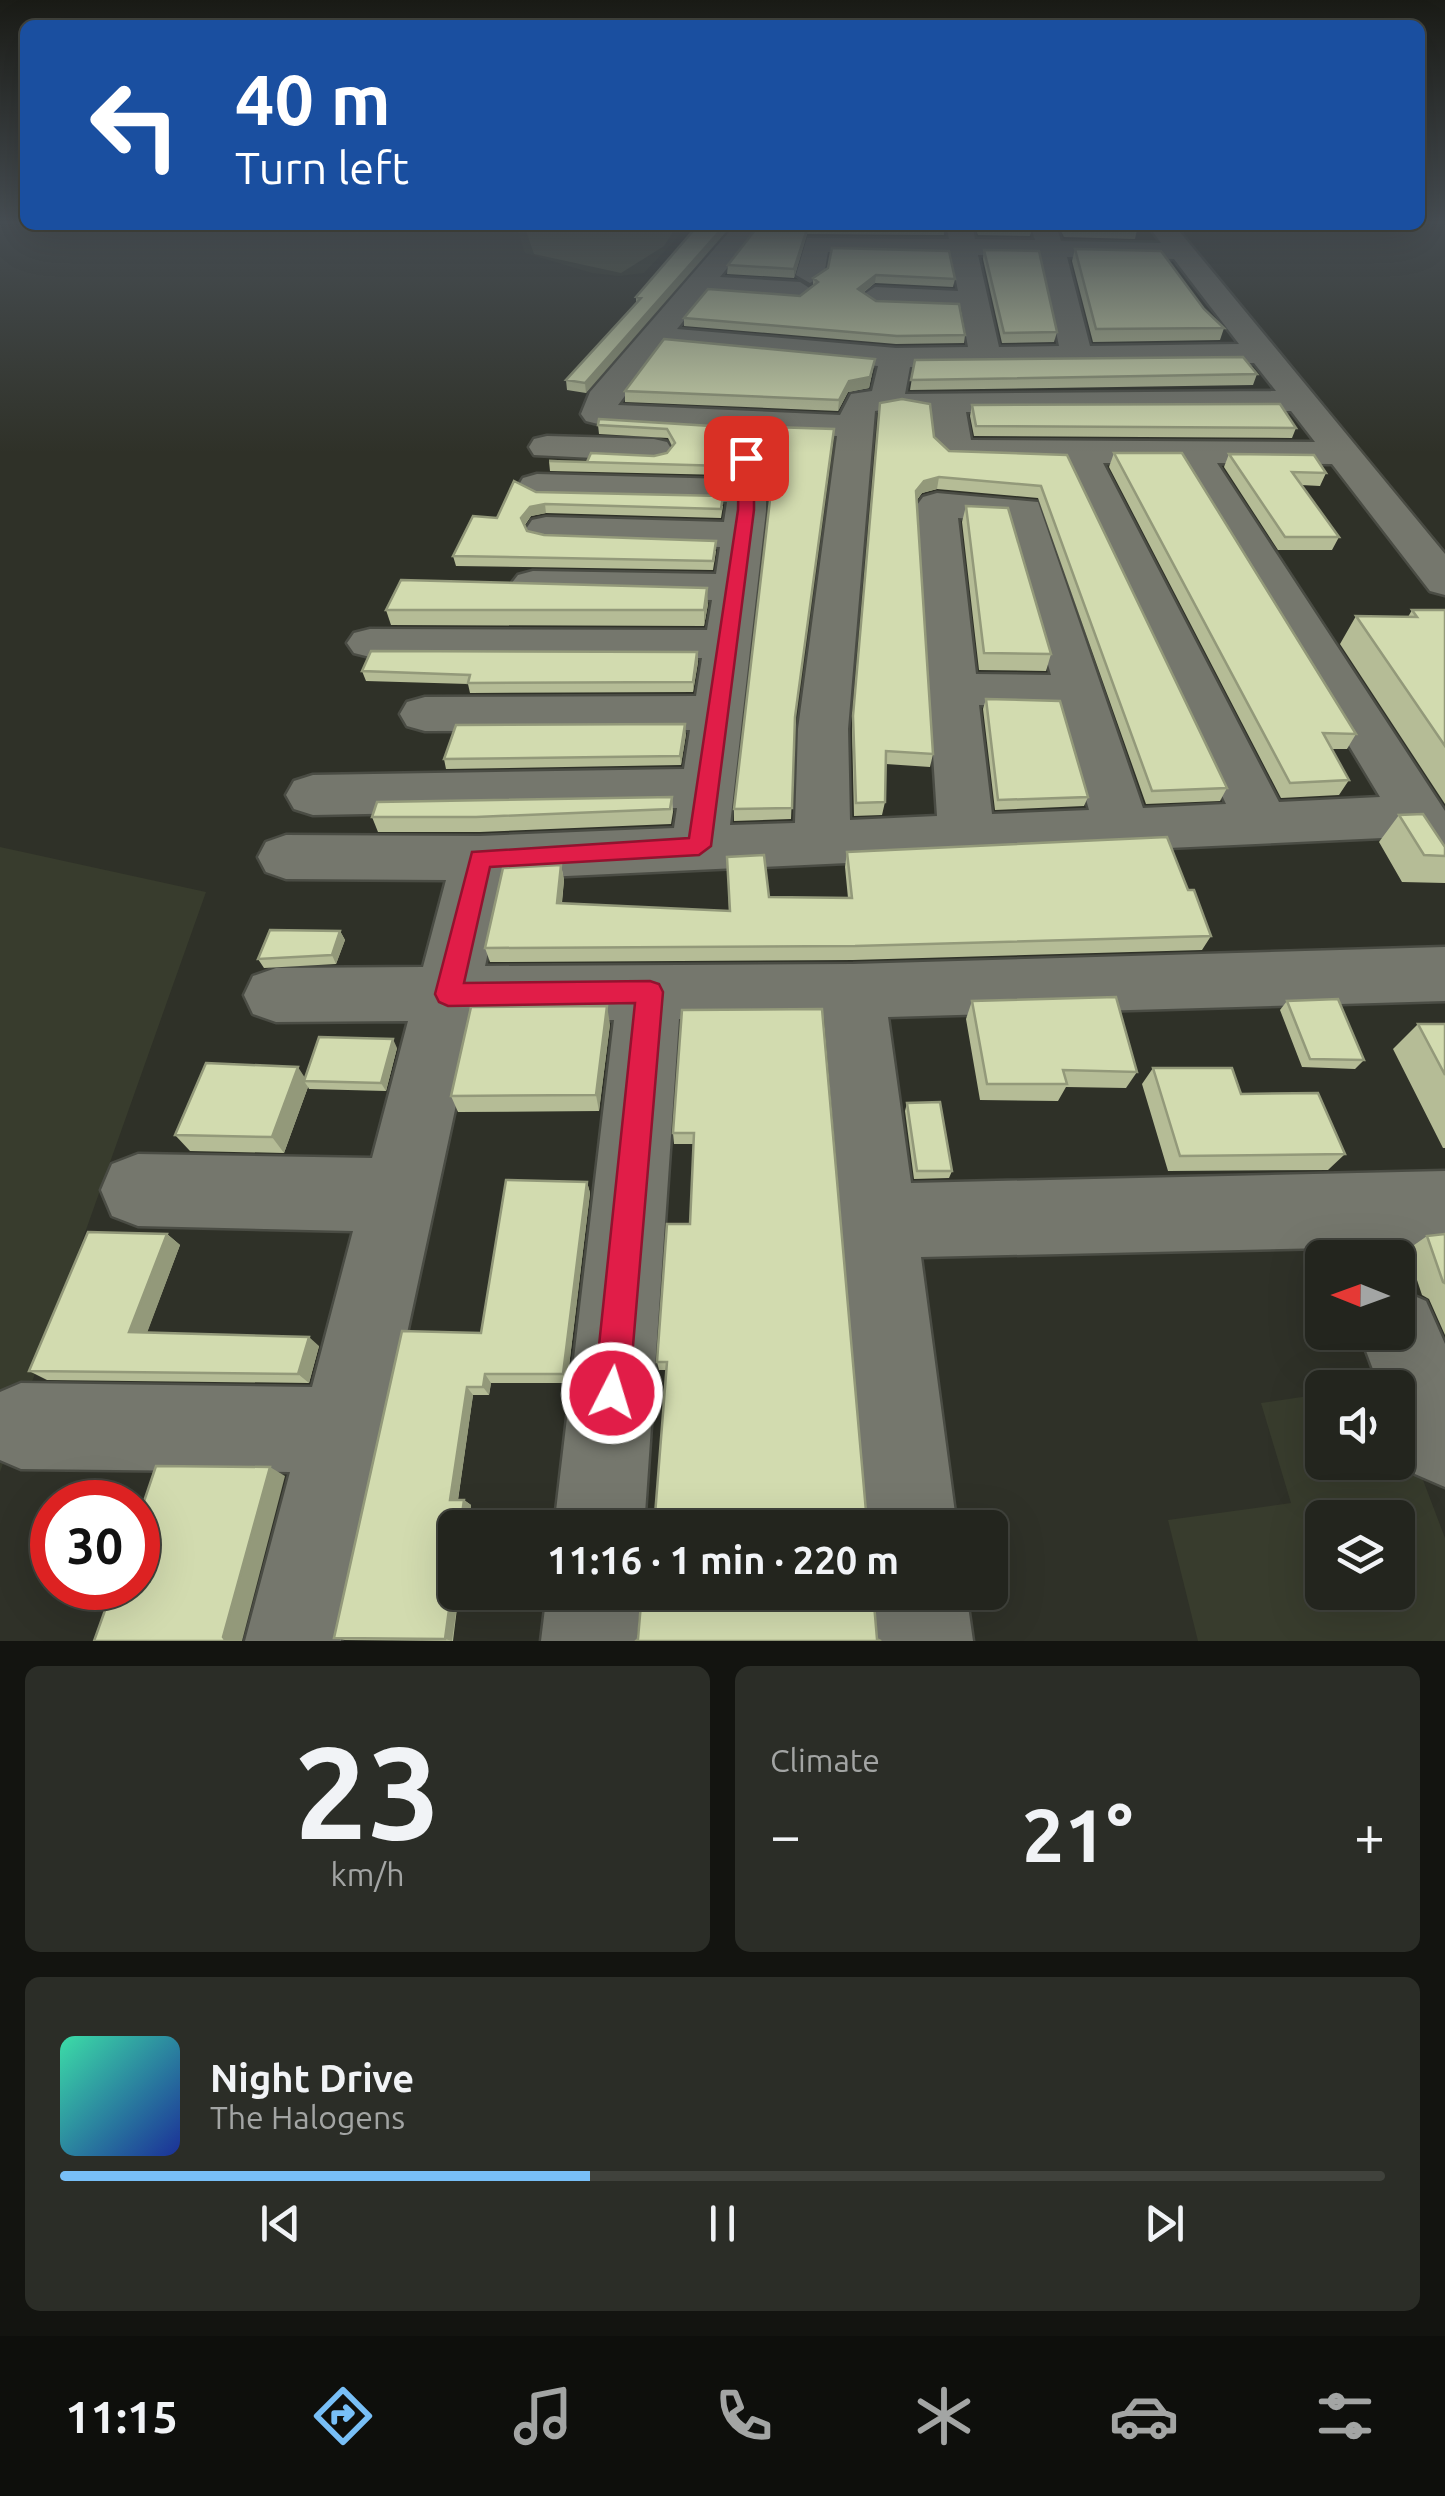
<!DOCTYPE html>
<html lang="en">
<head>
<meta charset="utf-8">
<style>
	body { margin:0; font-family:Ubuntu,sans-serif; background:#2b2d27; color:#f1f3f6; height:100vh; display:flex; flex-direction:column; font-size:38px; white-space:nowrap }
	* { box-sizing:border-box; margin:0 }
	p { font-size:32px; color:#a3a5a4 }
	.icon { flex:none; width:55px; height:55px; fill:none; stroke:currentColor; stroke-width:2; stroke-linecap:round; stroke-linejoin:round }
	.map { position:relative; height:1641px; overflow:hidden }
	.panel { display:flex; flex-direction:column; gap:25px; padding:25px; background:#131410; flex:1 }
	.panel>* { flex:none }
	.hud { position:absolute; left:20px; top:20px; width:1405px; height:210px; border-radius:15px; box-shadow:0 10px 40px #0002,0 0 0 2px #40423c; background:#1a4fa0; color:#fff; overflow:hidden }
	.needle { width:65px; rotate:271deg }
	.tools { position:absolute; left:1305px; top:1240px; display:grid; gap:20px }
	.tools a { display:grid; place-items:center; width:110px; height:110px; border-radius:15px; background:#23251e; box-shadow:0 10px 40px #0002,0 0 0 2px #40423c; font-size:50px }
	.speed { position:absolute; left:30px; top:1480px; display:flex; gap:20px; font-size:50px; font-weight:700; text-align:center }
	.speed>* { display:grid; place-content:center; width:130px; height:130px; border-radius:50%; background:#23251e; box-shadow:0 10px 40px #0002,0 0 0 2px #40423c; line-height:1 }
	.speed .limit { border:15px solid #d22; background:#fff; color:#111 }
	.pin { position:absolute; display:grid; place-items:center; width:85px; height:85px; color:#fff; margin:-42px; border-radius:20px; box-shadow:0 5px 15px #0006 }
	.me { position:absolute; width:110px; margin:-55px; rotate:5deg; stroke-linejoin:round; filter:drop-shadow(0 0 8px #0008) }
	.turn { display:flex; align-items:center; gap:35px; height:210px; padding:0 50px; font-size:45px }
	.turn .icon { width:130px; height:130px; stroke-width:2.5 }
	.turn b { display:block; font-size:70px; line-height:85px }
	.big { font-size:75px; font-weight:600; line-height:1.1 }
	.panel .tile { flex:1; display:flex; flex-direction:column; justify-content:center; gap:15px; min-width:0; padding:0 35px; border-radius:15px; background:#2b2d27 }
	.panel .dial { align-items:center; gap:0 }
	.dial b { font-size:130px; line-height:1 }
	.song { display:flex; align-items:center; gap:30px }
	.cover { width:120px; height:120px; border-radius:15px; background:linear-gradient(135deg,hsl(160 70% 55%),hsl(230 70% 35%)) }
	.played { height:10px; border-radius:5px; background:linear-gradient(90deg,#78bff7 40%,#40423c 40%) }
	.keys { display:flex; justify-content:space-around; direction:ltr }
	.heat { display:flex; justify-content:space-between; align-items:center; font-size:55px; direction:ltr }
	.panel .tiles { flex:1; display:grid; gap:25px; grid-template-columns:1fr 1fr }
	.tile:last-child { grid-column:span 2 }
	.trip { position:absolute; left:438px; top:1510px; width:570px; height:100px; border-radius:15px; background:#23251e; box-shadow:0 10px 40px #0002,0 0 0 2px #40423c; font-weight:600; line-height:100px; text-align:center }
	.tabs { display:flex; height:160px; justify-content:space-around; align-items:center; background:#0e0f0c; color:#a3a5a4 }
	.tabs .icon { width:70px; height:70px }
	.tabs .selected { color:#78bff7 }
	.tabs b { font-size:45px; color:#f1f3f6 }
	.map>svg:first-child { display:block }
</style>
</head>
<body>
<div class="map">
<svg width="1445" height="1641" viewBox="0 0 1445 1641">
	<rect width="100%" height="100%" fill="#2f3128"/>
	<path fill="#383c2d" fill-rule="evenodd" d="M516,225H689L644,273L619,276L592,273L525,253Z
		M0,847L206,892L0,1472Z
		M1322,1394V1462H1398V1414L1445,1538V1641H1198L1168,1520L1291,1503L1261,1403ZM1322,1518H1398V1592H1322Z"/>
	<path fill="#555a42" d="M524,225L676,227L664,246L621,273L534,254Z"/>
	<g fill="none" stroke-linecap="round" stroke-linejoin="round">
		<g stroke="#4a4c44" stroke-width="5">
			<path id="minor" d="M735,225H762L720,277L800,282L814,291L800,300L706,293L677,329L896,348L968,347L961,308L875,305L861,296L875,287L958,291L951,255L828,252L824,275L810,283L796,275L807,238L949,239L946,225H972L975,239L1035,240L1030,225H1056L1061,241L1161,243L1148,225H1174L1445,554V595L1430,591L1332,464L1217,463L1445,811V879L1425,872L1404,837L504,879L485,966L853,964L1445,947V1001L888,1017L911,1183L1445,1171V1245L1401,1246L1406,1258L1398,1279V1258H1329L1326,1248L921,1257L957,1528H867L824,1018L679,1019L644,1528H554L614,1020L474,1021L341,1641H245L290,1472L21,1469L0,1460V1392L21,1383L312,1387L353,1231L138,1226L112,1216L101,1190L112,1164L138,1154L372,1158L408,1021L276,1022L253,1014L244,995L253,976L276,968L423,967L446,880L286,879L266,872L258,857L266,842L286,835L480,836L674,828L677,808L313,815L294,809L286,795L294,781L313,775L684,769L690,730L425,731L407,726L400,714L407,702L425,697L696,696L702,658L370,657L354,653L347,643L354,633L370,629L707,630L712,600L533,597L518,593L511,584L518,575L533,571L716,574L720,547L546,541L532,538L526,529L532,520L546,517L724,522L727,502L537,498L523,494L518,486L523,478L537,474L728,479L731,432L598,424L586,421L581,414L590,392ZM978,255L1040,256L1059,346L999,347ZM1067,257L1174,259L1239,344L1090,346ZM663,346L878,366L872,391L851,394L840,415L618,405ZM1254,363L1276,391L905,394L910,367ZM900,407L931,412L936,448L947,459L1066,463L1226,804L1143,808L1038,502L937,493L923,497L917,505L937,816L850,820L848,729L875,411ZM1291,411L1315,442L971,440L966,412ZM767,434L837,436L798,729L795,823L730,825L766,511ZM1103,463H1179L1380,797L1279,802ZM958,518L1007,521L1051,675L976,674ZM979,705L1060,707L1089,810L992,814Z
				M547,436L654,439L667,442L672,450L667,458L654,461L534,455L529,447L534,439Z
				M1398,1289L1426,1301L1445,1344V1487L1415,1474L1398,1432V1388H1380L1359,1332H1398Z
				M547,1592H641L637,1641H541Z
				M872,1592H966L973,1641H877Z"/>
		</g>
		<use href="#minor" fill="#75776d" fill-rule="evenodd"/>
	</g>
	<path fill="#b5bc96" d="M698,225L586,393L567,390L566,380L636,303V297Z
		M759,225H945L944,235L807,234L794,278L727,274L728,265Z
		M974,225H1031L1032,228L1030,236L978,235Z
		M1058,225H1133L1137,230L1135,239L1064,237Z
		M1075,249L1224,328L1220,340L1093,342L1072,261Z
		M984,250L1057,332L1054,342L1002,343L983,259Z
		M828,268L955,279L953,287L875,283L863,293L876,301L965,335L964,343L896,344L684,326V318L800,296L813,286V278Z
		M915,360L1257,374L1253,385L910,390Z
		M873,369L869,388L848,392L838,411L625,402V391Z
		M880,403L934,437L949,451L1067,455L1227,788L1220,801L1146,804L1038,498L937,489L922,493L917,500L933,754L930,767L886,764L885,802L882,815L854,816L852,729Z
		M972,405L1296,428L1292,438L974,436L970,416Z
		M598,425L727,427L724,475L550,471L549,461L587,462L654,456L667,453L672,446L668,438L599,434Z
		M1114,453L1356,734L1347,749H1332L1349,780L1339,795L1281,798L1109,467Z
		M1229,454L1326,473L1320,486L1301,485L1339,537L1332,550H1278L1224,467Z
		M536,492L723,506L721,518L546,513L531,516L525,525L527,531L544,535L716,551L713,570L456,566L453,556L497,518Z
		M966,506L1051,654L1046,671L979,670L962,522Z
		M708,604L704,626L391,625L386,610Z
		M1412,610H1445V804L1340,644L1356,616L1408,617Z
		M697,652L698,662L693,692L470,693L468,684L366,681L362,671Z
		M986,699L1088,797L1084,806L995,810L983,709Z
		M795,724L791,819L734,821V809Z
		M686,734L681,765L446,769L444,759Z
		M672,797L673,812L671,824L480,832H378L372,817Z
		M1399,815L1445,847V883L1402,882L1379,842Z
		M847,852L1188,890L1211,936L1202,950L853,960L490,962L485,948L561,865L564,880L562,903L729,911L727,857L769,897L848,898L845,867Z
		M340,931L345,940L336,964L264,968L258,959Z
		M972,1001L1137,1072L1126,1088L1066,1087L1058,1101L980,1100L966,1019Z
		M1287,1001L1364,1060L1355,1069L1302,1067L1280,1010Z
		M822,1009L654,1528L666,1370H659L657,1362L690,1224L693,1144H674L673,1133Z
		M610,1024L599,1111L458,1112L451,1096Z
		M1418,1024H1445V1148H1443L1393,1049Z
		M397,1048L386,1091L309,1089L308,1087L284,1153L190,1151L175,1135L305,1078Z
		M1153,1068L1241,1094L1345,1154L1328,1170L1168,1171L1142,1084Z
		M907,1103L952,1171L949,1178L914,1179L905,1111Z
		M587,1182L590,1193L567,1383H491L489,1395H473L458,1500H464L471,1505L468,1528H455V1592H459L453,1641L345,1640L334,1638L481,1333Z
		M167,1234L180,1245L147,1332L319,1346L309,1383L47,1380L29,1371Z
		M1445,1234V1335L1429,1299L1422,1295L1407,1250L1427,1236Z"/>
	<path fill="#93997a" d="M725,225H732L586,393L585,383Z
		M808,226L807,234L794,278V269Z
		M876,275L875,283L857,297L858,289Z
		M875,359L869,388L848,392L838,411L839,400L849,381Z
		M939,477L937,489L922,493L914,503L916,491L924,481Z
		M545,504L546,513L531,516L523,527L521,518L530,507Z
		M707,588L708,604L704,626V610Z
		M697,652L698,662L693,692V682Z
		M685,724L686,734L681,765L680,756Z
		M561,865L564,880L560,918L557,903Z
		M340,931L345,940L336,964L332,955Z
		M607,1006L610,1024L599,1111L596,1095Z
		M393,1039L397,1048L386,1091L381,1083Z
		M298,1067L307,1081H304L308,1087L284,1153L272,1137Z
		M587,1182L590,1193L567,1383L563,1374Z
		M167,1234L180,1245L144,1341L129,1332Z
		M309,1337L319,1346L309,1383L298,1374Z
		M485,1374L491,1383L489,1395L483,1387Z
		M467,1387L473,1395L457,1506L450,1500Z
		M270,1467L285,1476L242,1641H226L223,1637Z
		M464,1500L471,1505L468,1528H460Z
		M455,1565V1592H459L452,1641L445,1639Z"/>
	<path fill="#d2dbaf" stroke="#93997a" stroke-width="2.5" d="M698,225H725L585,383L566,380L641,298L636,297Z
		M759,225H945L946,227L808,226L794,269L728,265Z
		M979,225H1031L1032,228L979,227Z
		M1064,225H1133L1137,230L1066,229Z
		M832,248L949,251L955,279L876,275L858,289L876,301L959,304L965,335L897,336L684,318L708,289L800,296L818,282L813,278L828,268Z
		M1075,249L1161,251L1204,309L1224,328L1096,329Z
		M984,250L1039,251L1057,332L1004,333Z
		M664,339L875,359L870,377L849,381L839,400L625,391Z
		M1243,357L1257,374L911,380L915,360Z
		M902,399L930,404L934,437L949,451L1067,455L1227,788L1152,791L1041,486L939,477L924,481L916,491L933,754L886,751L885,802L856,803L853,716L880,403Z
		M1280,404L1296,428L976,426L972,405Z
		M599,419L727,427L725,466L549,461L587,462L591,453L654,456L667,453L675,443L667,429L598,425Z
		M771,427L834,429L795,717L792,808L734,809L770,500Z
		M1114,453H1182L1356,734L1323,733L1349,780L1290,783Z
		M1229,454L1314,455L1326,473L1292,472L1339,537H1285Z
		M514,481L536,492L723,496L721,509L545,504L530,507L521,518L527,531L544,535L716,541L713,561L453,556L473,516L497,518Z
		M966,506L1008,508L1051,654L984,653Z
		M401,580L707,588L704,610H386Z
		M1412,610H1445V746L1356,616L1417,617Z
		M371,651L697,652L693,682L468,683L470,675L362,671Z
		M986,699L1060,701L1088,797L998,800Z
		M685,724L680,756L444,759L456,725Z
		M672,797L670,809L476,817H372L377,802Z
		M1423,814L1445,847V856L1424,855L1399,815Z
		M1167,837L1188,890H1194L1211,936L855,946L485,948L503,868L561,865L557,903L730,911L727,857L764,855L769,897L852,898L847,852Z
		M270,930L340,931L332,955L258,959Z
		M1116,997L1137,1072L1063,1070L1067,1084H987L972,1001Z
		M1338,999L1364,1060L1310,1059L1287,1001Z
		M607,1006L596,1095L451,1096L471,1007Z
		M822,1009L867,1523L878,1528H654L667,1362H657L667,1224H690L694,1133H673L682,1010Z
		M1418,1024H1445V1075Z
		M319,1037L393,1039L381,1083L304,1081Z
		M206,1063L298,1067L272,1137L175,1135Z
		M1153,1068H1232L1241,1094L1318,1093L1345,1154L1180,1156Z
		M940,1102L952,1171H917L907,1103Z
		M506,1180L587,1182L563,1374H485L483,1387H467L450,1500H464L460,1528H455V1565L445,1639L334,1638L402,1331L481,1333Z
		M88,1232L167,1234L129,1332L309,1337L298,1374L29,1371Z
		M1445,1234V1283L1443,1282L1427,1236Z
		M156,1466L270,1467L223,1637L226,1641H94L113,1588H138V1519Z
		M642,1592H873L877,1639L881,1641H636L638,1639Z"/>
	<linearGradient id="sky" x2="0" y2="1"><stop stop-color="#1a1b16"/><stop offset="0.49" stop-color="#474e53"/><stop offset="1" stop-color="#474e53" stop-opacity="0"/></linearGradient>
	<rect width="1445" height="453" fill="url(#sky)"/>
	<path fill="#e11d48" stroke="#92132f" stroke-width="2.5" d="M746,453L754,458V510L711,846L699,855L490,867L464,983L650,981L659,984L663,992L629,1393L624,1405L612,1411L600,1405L594,1393L635,1003L448,1006L439,1002L435,994L472,852L689,838L738,510L739,458Z"/>
</svg>
<div class="tools">
<a><svg class="needle" viewBox="-14 -14 28 28"><path d="M0-13l5 13h-10z" fill="#e53935"/><path d="M0 13l5-13h-10z" fill="#a3a5a4"/></svg></a>
<a><svg class="icon" aria-label="sound" viewBox="0 0 24 24"><path d="M4 9h4l5-4v14l-5-4H4zM17 9q2 3 0 6"/></svg></a>
<a><svg class="icon" aria-label="layers" viewBox="0 0 24 24"><path d="M12 4l9 5-9 5-9-5zM3 14l9 5 9-5"/></svg></a>
</div>
<div class="speed"><div class="limit">30</div></div>
<div class="pin" style="left:746px;top:458px;background:#d93025"><svg class="icon" aria-label="arrive" viewBox="0 0 24 24"><path d="M6 21V4h12l-3 4 3 4H6"/></svg></div>
<svg class="me" style="left:612px;top:1393px" viewBox="-20 -20 40 40"><circle r="17" fill="#e11d48" stroke="#fff" stroke-width="3"/><path d="M0-11L8 9 0 5-8 9z" fill="#fff"/></svg>
<div class="trip">11:16 · 1 min · 220 m</div>
<div class="hud">
<div class="turn"><svg class="icon" aria-label="left" viewBox="0 0 24 24"><path d="M17 20v-9H6M10 6l-5 5 5 5"/></svg><div><b>40 m</b>Turn left</div></div>
</div>
</div>
<section class="panel">
<div class="tiles">
<div class="tile dial"><b>23</b><p>km/h</p></div>
<div class="tile"><p>Climate</p>
<div class="heat"><a>−</a><b class="big">21°</b><a>+</a></div>
</div>
<div class="tile">
<div class="song"><i class="cover"></i><div><b>Night Drive</b><p>The Halogens</p></div></div>
<div class="played"></div>
<div class="keys"><svg class="icon" aria-label="previous" viewBox="0 0 24 24"><path d="M18 5L8 12l10 7zM5 5v14"/></svg><svg class="icon" aria-label="pause" viewBox="0 0 24 24"><path d="M8 5v14M16 5v14"/></svg><svg class="icon" aria-label="next" viewBox="0 0 24 24"><path d="M6 5l10 7-10 7zM19 5v14"/></svg></div>
</div>
</div>
</section>
<nav class="tabs">
<b>11:15</b>
<svg class="icon selected" aria-label="directions" viewBox="0 0 24 24"><path d="M12 3l9 9-9 9-9-9zM9 14v-3h6M13 9l2 2-2 2"/></svg>
<svg class="icon" aria-label="music" viewBox="0 0 24 24"><path d="M9 18V5l10-2v13"/><circle cx="6" cy="18" r="3"/><circle cx="16" cy="16" r="3"/></svg>
<svg class="icon" aria-label="phone" viewBox="0 0 24 24"><path d="M5 4h4l2 5-3 2q2 4 5 5l2-3 5 2v4C11 20 4 13 5 4z"/></svg>
<svg class="icon" aria-label="climate" viewBox="0 0 24 24"><path d="M12 3v18M4 7l16 10M4 17L20 7"/></svg>
<svg class="icon" aria-label="car" viewBox="0 0 24 24"><path d="M5 17H2v-5l4-1 3-4h7l3 4 3 1v5h-3M9 17h6M6 11h13"/><circle cx="7" cy="17" r="2"/><circle cx="17" cy="17" r="2"/></svg>
<svg class="icon" aria-label="filters" viewBox="0 0 24 24"><path d="M4 7h16M4 17h16"/><circle cx="9" cy="7" r="2"/><circle cx="15" cy="17" r="2"/></svg>
</nav>
</body>
</html>
